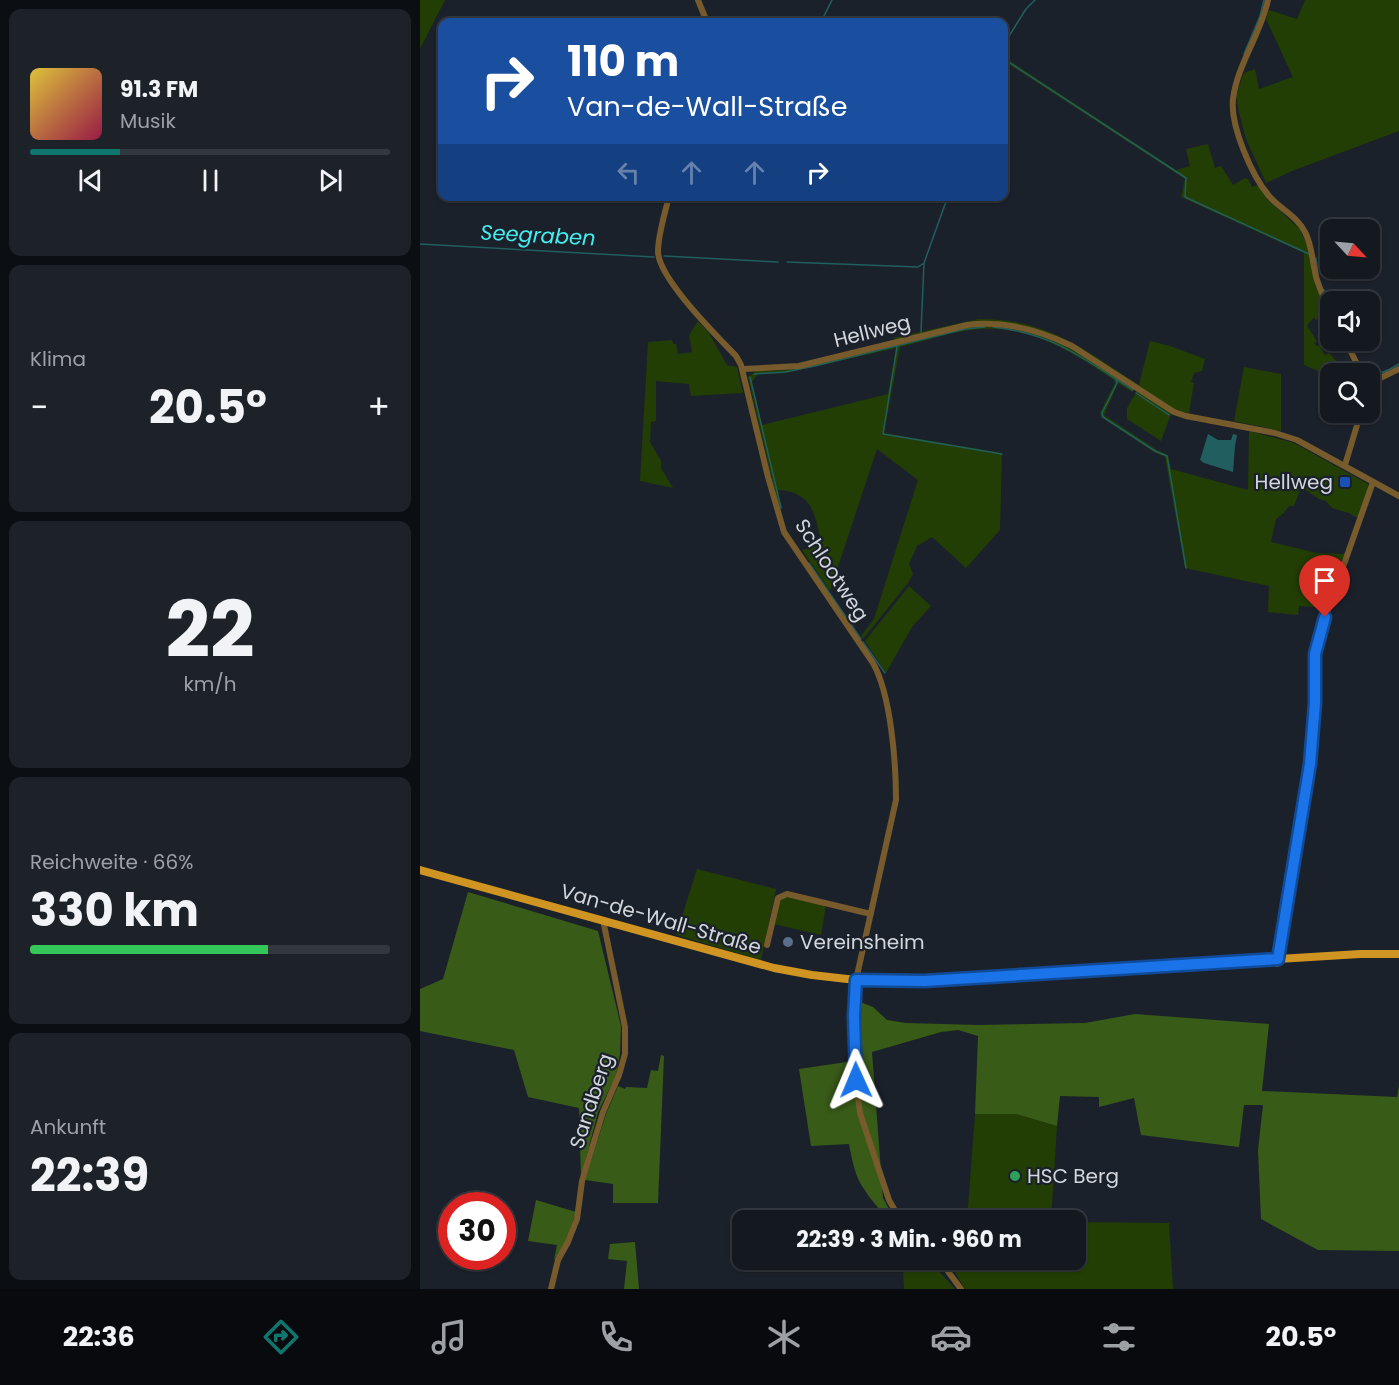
<!DOCTYPE html>
<html lang="de">
<head>
<meta charset="utf-8">
<style>
	body { margin:0; font-family:Poppins,sans-serif; background:#1d2229; color:#f1f3f6; height:100vh; display:flex; flex-direction:column; font-size:22px; white-space:nowrap }
	* { box-sizing:border-box; margin:0 }
	p { font-size:20px; color:#9da0a5 }
	.icon { flex:none; width:33px; height:33px; fill:none; stroke:currentColor; stroke-width:2; stroke-linecap:round; stroke-linejoin:round }
	.map { position:relative; flex:1; overflow:hidden }
	.drawer { display:flex; flex-direction:column; gap:9px; padding:9px; background:#0b0e12; width:420px }
	.drawer>* { flex:none }
	.top-card { position:absolute; left:18px; top:18px; width:570px; height:183px; border-radius:12px; box-shadow:0 2px 4px #0004,0 0 0 2px #33383e; background:#1a4fa0; color:#fff; overflow:hidden }
	.needle { width:39px; rotate:116deg }
	.tools { position:absolute; left:900px; top:219px; display:grid; gap:12px }
	.tools a { display:grid; place-items:center; width:60px; height:60px; border-radius:12px; background:#141920; box-shadow:0 2px 4px #0004,0 0 0 2px #33383e; font-size:30px }
	.speed { position:absolute; left:18px; top:1192px; display:flex; gap:12px; font-size:30px; font-weight:700; text-align:center }
	.speed>* { display:grid; place-content:center; width:78px; height:78px; border-radius:50%; background:#141920; box-shadow:0 2px 4px #0004,0 0 0 2px #33383e; line-height:1 }
	.speed .limit { border:9px solid #d22; background:#fff; color:#111 }
	.pin { position:absolute; display:grid; place-items:center; width:51px; height:51px; color:#fff; margin:-62px -26px; border-radius:50% 50% 50% 0; rotate:-45deg; box-shadow:0 0 6px #0007 }
	.pin .icon { rotate:45deg }
	.me { position:absolute; width:66px; margin:-33px; rotate:359deg; stroke-linejoin:round; filter:drop-shadow(0 0 4px #0008) }
	.turn { display:flex; align-items:center; gap:21px; height:126px; padding:0 30px; font-size:27px }
	.turn .icon { width:78px; height:78px; stroke-width:2.5 }
	.turn b { display:block; font-size:42px; line-height:51px }
	.lanes { display:flex; align-items:center; height:57px; padding:0 30px; background:#0003; justify-content:center; gap:30px; direction:ltr }
	.lanes .off { opacity:.35 }
	.big { font-size:45px; font-weight:700; line-height:1.1 }
	.drawer .tile { flex:1; display:flex; flex-direction:column; justify-content:center; gap:9px; min-width:0; padding:0 21px; border-radius:12px; background:#1d2229 }
	.drawer .dial { align-items:center; gap:0 }
	.dial b { font-size:78px; line-height:1 }
	.song { display:flex; align-items:center; gap:18px }
	.cover { width:72px; height:72px; border-radius:9px; background:linear-gradient(135deg,hsl(50 70% 55%),hsl(340 70% 35%)) }
	.played { height:6px; border-radius:3px; background:linear-gradient(90deg,#0f766e 25%,#33383e 25%) }
	.keys { display:flex; justify-content:space-around; direction:ltr }
	.heat { display:flex; justify-content:space-between; align-items:center; font-size:33px; direction:ltr }
	.charge { height:9px; border-radius:4px; background:linear-gradient(90deg,#34c759 66%,#33383e 0) }
	.trip { position:absolute; left:312px; top:1210px; width:354px; height:60px; border-radius:12px; background:#141920; box-shadow:0 2px 4px #0004,0 0 0 2px #33383e; font-weight:700; line-height:60px; text-align:center }
	.tab-bar { display:flex; height:96px; justify-content:space-around; align-items:center; background:#080a0d; color:#9da0a5 }
	.tab-bar .icon { width:42px; height:42px }
	.tab-bar .on { color:#0f766e }
	.tab-bar b { font-size:27px; color:#f1f3f6 }
	main { display:flex; flex:1; min-height:0 }
	.map>svg:first-child { display:block }
</style>
</head>
<body>
<main>
<section class="drawer">
<div class="tile">
<div class="song"><i class="cover"></i><div><b>91.3 FM</b><p>Musik</p></div></div>
<div class="played"></div>
<div class="keys"><svg class="icon" aria-label="previous" viewBox="0 0 24 24"><path d="M18 5L8 12l10 7zM5 5v14"/></svg><svg class="icon" aria-label="pause" viewBox="0 0 24 24"><path d="M8 5v14M16 5v14"/></svg><svg class="icon" aria-label="next" viewBox="0 0 24 24"><path d="M6 5l10 7-10 7zM19 5v14"/></svg></div>
</div>
<div class="tile"><p>Klima</p>
<div class="heat"><a>−</a><b class="big">20.5°</b><a>+</a></div>
</div>
<div class="tile dial"><b>22</b><p>km/h</p></div>
<div class="tile"><p>Reichweite · 66%</p><b class="big">330 km</b><div class="charge"></div></div>
<div class="tile"><p>Ankunft</p><b class="big">22:39</b></div>
</section>
<div class="map">
<svg width="979" height="1289" viewBox="0 0 979 1289">
	<rect width="100%" height="100%" fill="#1b212a"/>
	<path fill="#223e04" fill-rule="evenodd" d="M0,0H25L0,49Z
		M885,0H979V131L872,171L846,183L826,139L819,113L816,96L824,73L835,69L839,89L873,77L846,19L849,10L877,19Z
		M584,57L756,170L770,166L766,149L788,144L795,168L801,166L813,185L825,178L828,179L832,187L838,185L849,201L879,228L887,244L896,288L909,311L896,320L894,317L887,326L897,341L894,343L897,346L899,345L905,355L909,353L919,364L923,362L925,367L933,363L938,373L910,374V376L884,365V253L761,197L765,179L584,61Z
		M558,319C626,318 665,350 719,385L730,341L750,346L785,359L782,371L774,373L771,382L774,383L769,413L755,411L652,344L574,321L476,340L473,338Z
		M278,321L289,333L307,365L317,367L323,393L271,396L269,384L236,381V421L231,422L230,442L241,461V468L253,488L220,481L228,342L252,340L253,344H256L258,354L272,352L269,335Z
		M571,325L611,332L649,347L714,389L712,392L698,383L684,415L737,450L748,455L751,469L828,490L829,431L874,443L948,484V489L939,517H935L929,513L912,508L906,501L899,499L884,489L880,490L874,506H869L864,513L856,519L851,542L897,553L926,554L907,608L879,606L878,615L848,612L849,586L765,568L745,457L734,452L681,417L680,413L695,383L694,380C654,353 613,326 562,329C534,330 506,341 480,347L464,433L582,453L580,530L546,568L512,537L497,546L489,564L493,574L488,583L443,639L441,636L454,619L498,480L457,449L410,591L382,550L402,545C395,516 394,492 358,490L362,508L359,509L328,377L336,371L366,370L549,327ZM476,348L468,394L342,425L332,382L338,374L366,373Z
		M824,367L861,374V431L814,421Z
		M717,391L767,418V420L751,414L741,441L707,419V408Z
		M489,586L511,606L492,627L466,673L445,641Z
		M277,869L356,889L341,960L256,935Z
		M365,897L406,905L401,935L354,924L360,901Z
		M564,1113L596,1114L637,1126L631,1221H547L555,1114Z
		M656,1222L749,1223L753,1289H545L530,1264L536,1260H656Z
		M499,1261L514,1266L535,1289H484L483,1269Z"/>
	<path fill="#395b18" d="M48,892L178,931L201,1026L200,1054L196,1076L178,1112L161,1178L159,1108L108,1097L94,1050L0,1031V989L23,979Z
		M440,1002L453,1007L467,1020L486,1023L558,1025L665,1023L715,1014L849,1024L842,1091L977,1097L979,1086V1251L898,1250L841,1219L838,1150L843,1105H824L819,1147L721,1135L714,1098L679,1107V1097L640,1096L637,1126L596,1114H555L558,1036L538,1030L521,1032L452,1052L463,1198L475,1220L465,1221C461,1208 451,1201 444,1189C435,1177 432,1159 429,1144L391,1146L379,1069L440,1060Z
		M241,1055L244,1056L238,1203H193V1184L165,1180L186,1114L198,1086L205,1089L206,1087L227,1088L231,1070L238,1071Z
		M116,1200L156,1212L145,1245L134,1260L137,1245L108,1241Z
		M215,1242L219,1289H204L207,1261L188,1259L190,1244Z"/>
	<path fill="#215e5f" d="M788,434L798,440H811L813,434L817,435L815,446L813,472L784,463L780,460Z"/>
	<g fill="none" stroke-linecap="round" stroke-linejoin="round">
		<path stroke="#215e5f" stroke-width="1.5" d="M401,22L412,0
			M584,44L606,9L615,0
			M824,54L840,16L844,0
			M584,59L766,178L765,197L889,254
			M0,244L234,257
			M244,256L358,262
			M896,258L898,274
			M367,262L498,267L504,263
			M904,290L910,302
			M573,327C626,333 653,351 696,379L697,383L682,413L683,417L735,451L747,456L766,568
			M501,332L504,263L528,196
			M929,340L933,350
			M477,347L463,434L582,454
			M941,365C952,380 966,372 979,364
			M334,374L365,372L395,366L545,329L565,327
			M330,377L361,508
			M696,379L713,390
			M716,393L749,415
			M389,563L441,639
			M443,642L465,673"/>
		<path stroke="#775b2d" stroke-width="6" d="M278,0L287,22
			M848,0C841,34 817,65 813,99C810,126 832,176 849,196C860,209 877,216 885,232C893,247 892,264 897,280C900,290 905,300 910,309
			M249,196C245,214 238,234 238,252C239,279 297,336 316,356L321,365L348,477L364,532L453,663C471,695 476,763 476,800L436,980L434,1016L436,1080L440,1113L469,1200L481,1221
			M925,340L942,374
			M324,369L379,366L547,325C584,320 619,330 652,346L754,412L766,416L855,433L877,440L979,496
			M950,383L979,369
			M925,465L941,412
			M347,945L358,898L367,894L451,914
			M857,964L890,764L895,703V654L899,635L953,482
			M517,1260L524,1266L541,1289
			M131,1289L138,1260L148,1242L157,1219L162,1181L183,1112L199,1075L205,1054V1027L183,920"/>
		<path stroke="#cf9421" stroke-width="8" d="M0,870L354,968L392,975L436,980L504,981L940,954H979"/>
	</g>
	<g fill="none" stroke-linecap="round" stroke-linejoin="round">
		<g stroke="#114b97" stroke-width="15">
			<path id="route" d="M436,1080L434,1016L436,980L504,981L858,959L890,764L895,703V654L905,617"/>
		</g>
		<use href="#route" stroke="#1a73e8" stroke-width="10"/>
	</g>
	<rect fill="#1a4fb4" stroke="#1b212a" stroke-width="2" x="919" y="476" width="12" height="12" rx="3"/>
	<circle fill="#5c6f8a" stroke="#1b212a" stroke-width="2" cx="368" cy="942" r="6"/>
	<circle fill="#2e9e5b" stroke="#1b212a" stroke-width="2" cx="595" cy="1176" r="6"/>
	<g text-anchor="middle" dominant-baseline="central" stroke-width="4.5" stroke-linejoin="round" paint-order="stroke">
		<g font-size="20" fill="#d3d7dd" stroke="#1b212a">
			<text transform="translate(452 331) rotate(-14)">Hellweg</text>
			<text transform="translate(412 570) rotate(57)">Schlootweg</text>
			<text transform="translate(241 919) rotate(16)">Van-de-Wall-Straße</text>
			<text transform="translate(171 1101) rotate(-72)">Sandberg</text>
		</g>
		<g font-size="20" fill="#d3d7dd" stroke="#1b212a" text-anchor="start">
			<text x="913" y="482" text-anchor="end">Hellweg</text>
			<text x="380" y="942">Vereinsheim</text>
			<text x="607" y="1176">HSC Berg</text>
		</g>
		<g font-size="21" font-style="italic" fill="#45edef" stroke="#1b212a">
			<text transform="translate(118 235) rotate(3)">Seegraben</text>
		</g>
	</g>
</svg>
<div class="tools">
<a><svg class="needle" viewBox="-14 -14 28 28"><path d="M0-13l5 13h-10z" fill="#e53935"/><path d="M0 13l5-13h-10z" fill="#9da0a5"/></svg></a>
<a><svg class="icon" aria-label="sound" viewBox="0 0 24 24"><path d="M4 9h4l5-4v14l-5-4H4zM17 9q2 3 0 6"/></svg></a>
<a><svg class="icon" aria-label="search" viewBox="0 0 24 24"><circle cx="10" cy="10" r="6"/><path d="M15 15l6 6"/></svg></a>
</div>
<div class="speed"><div class="limit">30</div></div>
<div class="pin" style="left:905px;top:617px;background:#d93025"><svg class="icon" aria-label="arrive" viewBox="0 0 24 24"><path d="M6 21V4h12l-3 4 3 4H6"/></svg></div>
<svg class="me" style="left:436px;top:1080px" viewBox="-20 -20 40 40"><path d="M0-17L14 15 0 8-14 15z" fill="#1a73e8" stroke="#fff" stroke-width="4"/></svg>
<div class="trip">22:39 · 3 Min. · 960 m</div>
<div class="top-card">
<div class="turn"><svg class="icon" aria-label="right" viewBox="0 0 24 24"><path d="M7 20v-9h11M14 6l5 5-5 5"/></svg><div><b>110 m</b>Van-de-Wall-Straße</div></div>
<div class="lanes"><svg class="icon off" aria-label="left" viewBox="0 0 24 24"><path d="M17 20v-9H6M10 6l-5 5 5 5"/></svg><svg class="icon off" aria-label="ahead" viewBox="0 0 24 24"><path d="M12 20V5M6 11l6-6 6 6"/></svg><svg class="icon off" aria-label="ahead" viewBox="0 0 24 24"><path d="M12 20V5M6 11l6-6 6 6"/></svg><svg class="icon" aria-label="right" viewBox="0 0 24 24"><path d="M7 20v-9h11M14 6l5 5-5 5"/></svg></div>
</div>
</div>
</main>
<nav class="tab-bar">
<b>22:36</b>
<svg class="icon on" aria-label="directions" viewBox="0 0 24 24"><path d="M12 3l9 9-9 9-9-9zM9 14v-3h6M13 9l2 2-2 2"/></svg>
<svg class="icon" aria-label="music" viewBox="0 0 24 24"><path d="M9 18V5l10-2v13"/><circle cx="6" cy="18" r="3"/><circle cx="16" cy="16" r="3"/></svg>
<svg class="icon" aria-label="phone" viewBox="0 0 24 24"><path d="M5 4h4l2 5-3 2q2 4 5 5l2-3 5 2v4C11 20 4 13 5 4z"/></svg>
<svg class="icon" aria-label="climate" viewBox="0 0 24 24"><path d="M12 3v18M4 7l16 10M4 17L20 7"/></svg>
<svg class="icon" aria-label="car" viewBox="0 0 24 24"><path d="M5 17H2v-5l4-1 3-4h7l3 4 3 1v5h-3M9 17h6M6 11h13"/><circle cx="7" cy="17" r="2"/><circle cx="17" cy="17" r="2"/></svg>
<svg class="icon" aria-label="filters" viewBox="0 0 24 24"><path d="M4 7h16M4 17h16"/><circle cx="9" cy="7" r="2"/><circle cx="15" cy="17" r="2"/></svg>
<b>20.5°</b>
</nav>
</body>
</html>
